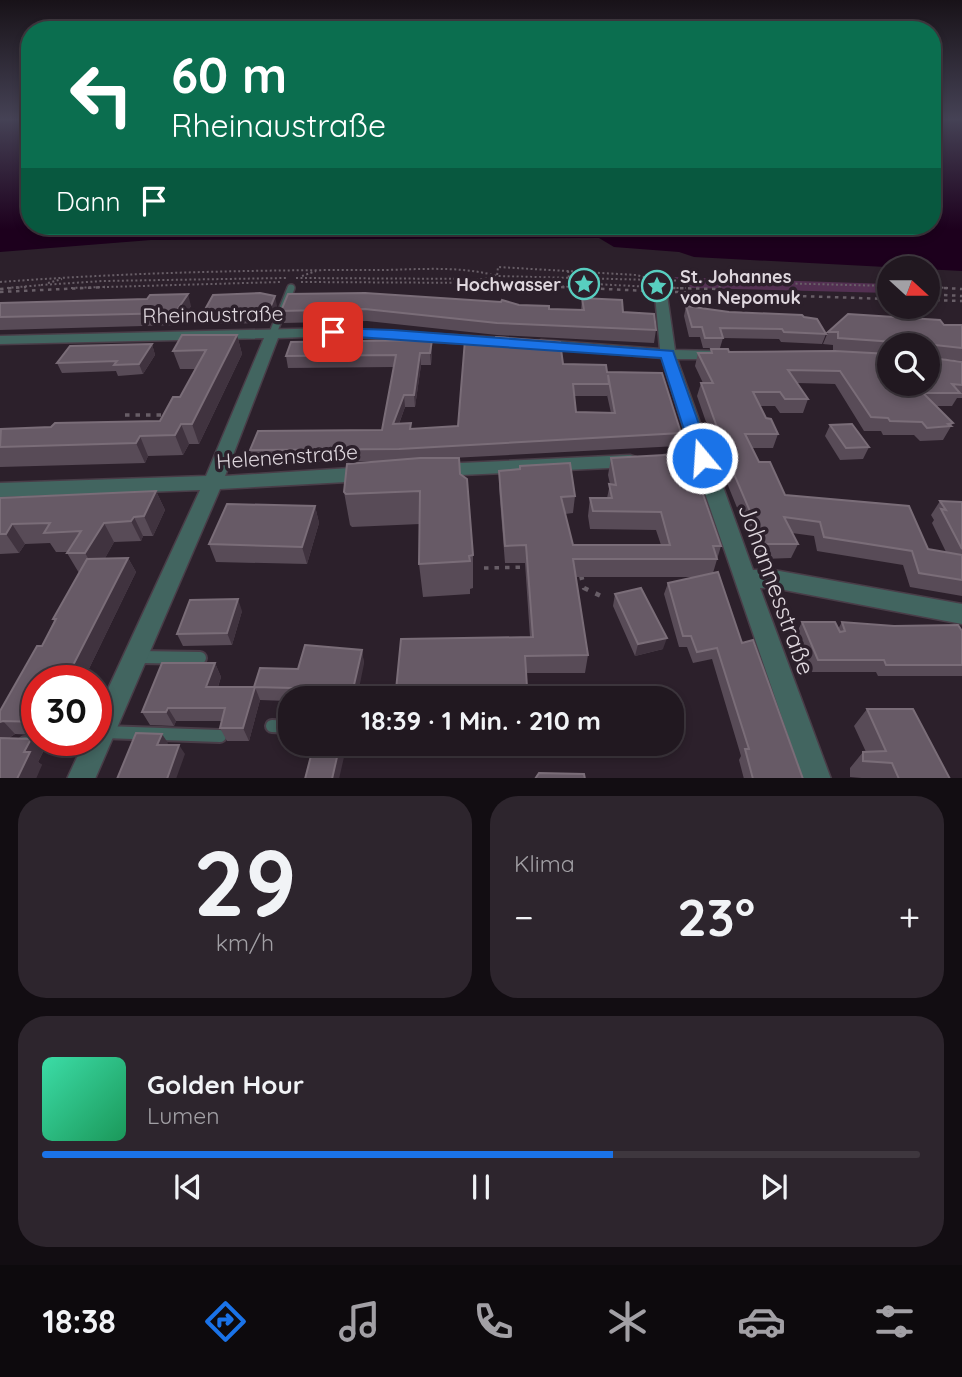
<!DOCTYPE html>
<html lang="de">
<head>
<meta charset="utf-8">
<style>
	body { margin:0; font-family:Quicksand,sans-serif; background:#2d252d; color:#f1f3f6; height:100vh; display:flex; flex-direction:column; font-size:26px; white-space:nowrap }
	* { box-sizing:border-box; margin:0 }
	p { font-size:23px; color:#a2a0a5 }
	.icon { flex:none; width:38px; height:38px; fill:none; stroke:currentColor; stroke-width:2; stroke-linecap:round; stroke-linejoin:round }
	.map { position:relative; height:778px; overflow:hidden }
	.sheet { display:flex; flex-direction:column; gap:18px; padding:18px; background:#120d12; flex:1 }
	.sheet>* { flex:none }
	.top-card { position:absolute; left:21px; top:21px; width:920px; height:214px; border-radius:28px; box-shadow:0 4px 10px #0003,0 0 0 2px #3e373e; background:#0b6e4f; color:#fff; overflow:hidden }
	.needle { width:46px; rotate:111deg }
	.buttons { position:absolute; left:877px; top:256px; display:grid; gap:14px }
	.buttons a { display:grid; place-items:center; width:63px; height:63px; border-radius:50%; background:#211820; box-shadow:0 4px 10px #0003,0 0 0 2px #3e373e; font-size:35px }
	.speed { position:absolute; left:21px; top:665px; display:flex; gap:14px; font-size:35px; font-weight:700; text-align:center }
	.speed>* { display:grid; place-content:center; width:91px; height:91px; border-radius:50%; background:#211820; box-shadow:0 4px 10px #0003,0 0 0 2px #3e373e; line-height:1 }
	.speed .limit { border:10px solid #d22; background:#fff; color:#111 }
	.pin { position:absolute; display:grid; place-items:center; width:60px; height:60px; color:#fff; margin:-30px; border-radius:14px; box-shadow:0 4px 10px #0006 }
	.me { position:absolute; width:77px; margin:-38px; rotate:342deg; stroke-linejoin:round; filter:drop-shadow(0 0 5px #0008) }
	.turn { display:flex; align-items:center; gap:24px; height:147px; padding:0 35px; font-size:32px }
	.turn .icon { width:91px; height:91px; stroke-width:2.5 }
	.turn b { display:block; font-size:49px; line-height:60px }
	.then { display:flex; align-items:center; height:66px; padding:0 35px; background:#0003; gap:14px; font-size:26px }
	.big { font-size:52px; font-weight:700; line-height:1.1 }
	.sheet .tile { flex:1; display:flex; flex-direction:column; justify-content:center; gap:10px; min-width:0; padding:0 24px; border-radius:28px; background:#2d252d }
	.sheet .dial { align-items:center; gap:0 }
	.dial b { font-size:91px; line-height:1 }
	.song { display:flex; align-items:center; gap:21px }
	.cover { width:84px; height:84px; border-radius:10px; background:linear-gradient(135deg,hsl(160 70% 55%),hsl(150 70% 35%)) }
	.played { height:7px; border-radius:4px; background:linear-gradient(90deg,#1a73e8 65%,#3e373e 65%) }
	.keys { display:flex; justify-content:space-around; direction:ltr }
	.heat { display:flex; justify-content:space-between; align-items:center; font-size:38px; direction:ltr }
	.sheet .tiles { flex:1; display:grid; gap:18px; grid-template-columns:1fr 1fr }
	.tile:last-child { grid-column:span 2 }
	.trip { position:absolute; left:278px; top:686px; width:406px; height:70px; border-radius:28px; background:#211820; box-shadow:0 4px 10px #0003,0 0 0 2px #3e373e; font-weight:700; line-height:70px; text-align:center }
	.tabs { display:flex; height:112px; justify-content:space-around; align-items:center; background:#0d0a0d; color:#a2a0a5 }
	.tabs .icon { width:49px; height:49px }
	.tabs .selected { color:#1a73e8 }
	.tabs b { font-size:32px; color:#f1f3f6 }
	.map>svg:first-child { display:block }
</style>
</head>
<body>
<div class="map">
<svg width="962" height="779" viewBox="0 0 962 779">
	<rect width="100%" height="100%" fill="#2c202b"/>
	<path fill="#533052" d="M674,277L889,284V293L692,288Z"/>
	<path fill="#1d001d" d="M0,120H30V226H933V120H962V271L694,257L679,252L614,247L599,238L151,240L0,252Z"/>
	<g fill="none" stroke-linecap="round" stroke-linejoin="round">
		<g stroke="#493d48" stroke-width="10">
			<path id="service-far1" d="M273,333L291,288"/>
		</g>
		<g stroke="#493d48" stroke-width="16">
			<path id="service" d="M140,657L200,658
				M272,726L290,727
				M104,732L220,736
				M25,743L93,745"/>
		</g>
		<g stroke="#493d48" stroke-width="3">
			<path id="minor" d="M661,291L667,295L675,350L718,351L725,355L718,359H677L753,570H774L962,604V624L774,588H760L831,779H803L695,464L664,463L661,459L664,455L691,452L662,358L541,348L534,344L541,340L660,349L655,295Z
				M333,328L505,338L512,342L505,346L333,336L278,338L225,476L365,467L371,469L374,474L371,479L365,481L220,489L95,779H67L85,740H96V715L200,490L0,497V483L206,476L264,338L0,344V336Z
				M630,455L636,457L639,461L636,465L630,467L439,476L433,475L430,470L433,465L439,464Z"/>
		</g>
		<path stroke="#685e67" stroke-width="2" stroke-dasharray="2 2.5" stroke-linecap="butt" d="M568,271L569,278L577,283L651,287
			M302,276L316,271
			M296,278L484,279L497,276L498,267L636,275L652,279
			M0,282C121,273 242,270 364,270C406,271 456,264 497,276L889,286
			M301,282L491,283L595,288
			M48,283L62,279
			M41,285L103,281L286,278
			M928,287L950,288
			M7,288L42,285
			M71,288L281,282
			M672,288H686
			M719,288L723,281"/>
		<path stroke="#685e67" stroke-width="2.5" stroke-dasharray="3.5 4.5" stroke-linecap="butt" d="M561,287L648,291
			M643,287H651
			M928,287L962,289
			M672,288L719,289L720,287
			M0,289L26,287
			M0,292L105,287
			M675,292L889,299
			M928,294L962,296
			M928,300L962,301"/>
		<path stroke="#685e67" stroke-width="3.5" stroke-dasharray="4.5 6" stroke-linecap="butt" d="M125,415H165
			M484,568L528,567"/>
		<path stroke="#685e67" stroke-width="4.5" stroke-dasharray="5 8" stroke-linecap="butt" d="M581,575L584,588L601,596"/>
		<use href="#service-far1" stroke="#426560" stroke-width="7"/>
		<use href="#service" stroke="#426560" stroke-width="12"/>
		<use href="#minor" fill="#426560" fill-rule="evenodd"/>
	</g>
	<path fill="#584b57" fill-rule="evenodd" d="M582,298L623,312L656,330L654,343L497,335L367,321L284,323L281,311L519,305L549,309L581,310Z
		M0,303L191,306L179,325L0,330Z
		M277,306L270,323L205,324L202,315Z
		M686,306L729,312L804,317L826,334L822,344L781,342L779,339L723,338L720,348H703L700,337H689L684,316Z
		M944,325H962V361L937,358L962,362V398H957L952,406H936L953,423L943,440L920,441L914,435H883L881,431H864L835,384L797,383L808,399L803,413H780L775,406H760L766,418L778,434L773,448H752L759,462L785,495L928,549L946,552L932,523L934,520L931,515L940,501L962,502V596L910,587L903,565L817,551L814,536L792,533L798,544L791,558L758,559L729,488L697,396L701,383H703L695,366L698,353H710L711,349L729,352L833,350V345L823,344L828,332ZM889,345H928L889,383Z
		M237,335L242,354L199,444H189L183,455L148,456L145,463L0,467V430L160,421L180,397L196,369H180L173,351Z
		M432,340V351L431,365H421L415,407H405L399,424L411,429L458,426L563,364L607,372L681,433L678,446L451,458L460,474L473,555V588L470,589V594L423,597L419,564L420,524L352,527L350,525L344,492L381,461L254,463L250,450L382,430L394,367L288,368L286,356ZM607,395L611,413L576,412L574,396H607Z
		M152,344L155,355L143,374L118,376L116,371L62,373L57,363Z
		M830,425L869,447L863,459L840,460L825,436Z
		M611,458L721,546L713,573L742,643L803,779H744L739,760L741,756L712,659L693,663L687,647H679L664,594L668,583L695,577H576L588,655L585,673H526L527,687L526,698H398L396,690L530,637L525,563H505L499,488V471L575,496L573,513L565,514L573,545H661L656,530L590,529L588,516L590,498H607L610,484L608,475Z
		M156,491L165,510L153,536H143L141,541L114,542L105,558H128L136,572L83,681H37V735L15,734L9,738L31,739L43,752L38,762L42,765L0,779V711L42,646L54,621L53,619L79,573L67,553L68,552H56L50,543L25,544L19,553L0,554V498Z
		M315,506L319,523L307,564L216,562L209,544Z
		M615,594L663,649L635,656L613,606Z
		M242,611L232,645L183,646L177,634Z
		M802,622L838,629L842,622L962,631V676H878L876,672H811L796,634Z
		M362,650L364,664L290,698V710L288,701L260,700L249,741H227L220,728L222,721H176L174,726L150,725L142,712L215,663L221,677L218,687H254L298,669Z
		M867,709L950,779H873L850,777V768L863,752H866L854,726Z"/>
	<path fill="#40333f" d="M188,294L191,306L179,325L175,313Z
		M275,296L277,306L270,323L268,313Z
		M237,335L242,354L199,444L192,424Z
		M432,340V351L431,365L430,353Z
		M152,344L155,355L143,374L139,364Z
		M420,353L421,365L415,407L414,395Z
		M404,395L405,407L394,437L393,424Z
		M181,424L189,444L183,455L175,435Z
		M140,436L148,456L145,463L136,443Z
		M156,491L165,510L153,536L144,516Z
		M315,506L319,523L307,564L302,547Z
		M134,517L143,536L141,541L131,521Z
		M104,523L114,542L97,573L85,553Z
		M12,524L25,544L19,553L6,534Z
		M128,558L136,572L83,681H65Z
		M238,599L242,611L232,645L227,633Z
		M667,638L663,649L635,656L638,644Z
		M362,650L364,664L357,698H351Z
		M215,663L221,677L213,701L206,687Z
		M255,687L260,700L249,741L243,728Z
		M168,708L176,721L174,726L166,712Z
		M3,721L15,734L7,739H0V722Z
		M162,734L168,743L163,754L157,745Z
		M31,739L43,752L38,762L42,765L36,779H17L24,752Z
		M340,744H347L339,779H332Z
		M179,745L185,754L176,779H167Z"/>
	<path fill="#675a66" stroke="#7a6d78" stroke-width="2" fill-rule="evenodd" d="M260,293L275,296L268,313L202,315L213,295Z
		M365,293L501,302L502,300L519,305L549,306V309L584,310L582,298L622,300L623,312L654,314L656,330L497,323L365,309L281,311L288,294Z
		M188,294L175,313L0,317V303L147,299L150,295Z
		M686,306L729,312L802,315L804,317L817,319L826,334L784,332L782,329L720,328L723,338H705L702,327H692Z
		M848,314L940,320L944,325H962V348L935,345L932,347L933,358L962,362V385L952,384L960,393H923L953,423L948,424L951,426L927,428L922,422L890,421L888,418L871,417L840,371L788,370L808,399H785L780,392H753L766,418L771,419L778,434H745L759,462H770L785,495L909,506L928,549L962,555V580L919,573L912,551L824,537L820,522L784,517L798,544H764L734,474L701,383H713L698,353H712L711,349H728L729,352L835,351L889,354V383H928V345H896L895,342L838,338V332H828Z
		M182,335H237L192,424H181L175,435L140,436L136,443L0,447L1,429L51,427L55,423L160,421L173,397H180L206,350L173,351Z
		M496,337L560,342L563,364L606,365L607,372L662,373L681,433L399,449L250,450L258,431L382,430L396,355L286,356L291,342L432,340L430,353H420L414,395H404L393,424L411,423L410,429L458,426L465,340H496ZM608,375L615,413L576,412L573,384H609Z
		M152,344L139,364L114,365L117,361L57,363L70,346Z
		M852,424L869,447L846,448L830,425Z
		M683,454L690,457L721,546H713L717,559H573L588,655L525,656L527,687L396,690L401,639L533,637L526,545L505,546L499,471L520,469V466L570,463L575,496L561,497L573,545H670L661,512L593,511L590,498H612L609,484L616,485L611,458Z
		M420,458H459L460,474L467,479L473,555L469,556L470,561L419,564L420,491L346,494L344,492L347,464Z
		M156,491L144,516L134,517L131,521L104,523L85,553H67L81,531L44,533L50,523L12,524L6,534H0V498Z
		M940,501L962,502V549L941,509L946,510Z
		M227,504L315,506L302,547L209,544Z
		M128,558L65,681H37V722L3,721L0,722V711L37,646H42L56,619H53L87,559Z
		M718,572L742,643L753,640L803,779H753L745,749H749L717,648L697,652L691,636H683L668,583Z
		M641,588L667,638L638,644L615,594Z
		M238,599L227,633L177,634L190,600Z
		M802,622H835L840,632L845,631L842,622L894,626L958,625L962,631V665H886L884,660H818Z
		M305,645L362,650L351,698H290V702H287L292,688L255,687L243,728H220L225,708H168L166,712H142L162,663H215L206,687H254L260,668L298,669Z
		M867,709H913L950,779H899L892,763L863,761V752L886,751Z
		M136,733L162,734L157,745H179L167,779H117Z
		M0,738L31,739L24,752H30L17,779H0Z
		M314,744H340L332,779H305Z
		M539,773L584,774L585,779H535Z"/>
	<linearGradient id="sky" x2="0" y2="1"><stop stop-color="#181218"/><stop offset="0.52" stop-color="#454255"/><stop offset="1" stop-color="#454255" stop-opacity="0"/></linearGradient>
	<rect width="962" height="229" fill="url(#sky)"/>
	<path fill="#1a73e8" stroke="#114b97" stroke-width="2" d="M333,328L393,330L673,351L711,458L708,462H695L693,458L661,358L328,335L326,332Z"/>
	<defs>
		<g id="sight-ring" transform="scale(1.575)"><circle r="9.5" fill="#2c202b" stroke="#58cec0" stroke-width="1.5"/><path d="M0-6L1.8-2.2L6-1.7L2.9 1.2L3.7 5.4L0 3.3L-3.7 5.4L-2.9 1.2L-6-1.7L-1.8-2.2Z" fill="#58cec0"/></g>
	</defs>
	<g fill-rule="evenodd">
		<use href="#sight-ring" x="584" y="284"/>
		<use href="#sight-ring" x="657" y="286"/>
	</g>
	<g text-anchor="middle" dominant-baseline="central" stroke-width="7" stroke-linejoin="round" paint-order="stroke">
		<g font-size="18" font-weight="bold" fill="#dfd7de" stroke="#2c202b" text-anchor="start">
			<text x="680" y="276">St. Johannes<tspan x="680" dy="21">von Nepomuk</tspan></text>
			<text x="561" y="284" text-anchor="end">Hochwasser</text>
		</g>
		<g font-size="21" fill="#dfd7de" stroke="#2c202b">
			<text transform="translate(213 314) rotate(-1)">Rheinaustraße</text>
			<text transform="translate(287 456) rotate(-4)">Helenenstraße</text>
		</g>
		<g font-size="24" fill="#dfd7de" stroke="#2c202b">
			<text transform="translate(777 589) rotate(70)">Johannesstraße</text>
		</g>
	</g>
</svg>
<div class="buttons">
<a><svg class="needle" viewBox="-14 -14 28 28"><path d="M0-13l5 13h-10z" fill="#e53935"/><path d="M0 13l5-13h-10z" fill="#a2a0a5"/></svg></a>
<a><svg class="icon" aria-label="search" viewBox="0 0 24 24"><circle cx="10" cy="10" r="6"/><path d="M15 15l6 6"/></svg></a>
</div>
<div class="speed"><div class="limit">30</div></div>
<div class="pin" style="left:333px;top:332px;background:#d93025"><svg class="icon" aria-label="arrive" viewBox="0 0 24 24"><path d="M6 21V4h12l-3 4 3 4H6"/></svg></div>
<svg class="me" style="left:702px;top:458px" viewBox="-20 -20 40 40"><circle r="17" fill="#1a73e8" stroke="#fff" stroke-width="3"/><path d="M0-11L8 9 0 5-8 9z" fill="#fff"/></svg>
<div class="trip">18:39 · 1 Min. · 210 m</div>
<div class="top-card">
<div class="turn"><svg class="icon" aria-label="left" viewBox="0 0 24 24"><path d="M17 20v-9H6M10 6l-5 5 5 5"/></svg><div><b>60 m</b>Rheinaustraße</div></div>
<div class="then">Dann<svg class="icon" aria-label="arrive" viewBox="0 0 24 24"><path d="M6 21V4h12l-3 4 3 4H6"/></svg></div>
</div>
</div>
<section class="sheet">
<div class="tiles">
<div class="tile dial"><b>29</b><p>km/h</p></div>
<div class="tile"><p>Klima</p>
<div class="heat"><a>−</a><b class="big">23°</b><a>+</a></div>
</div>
<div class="tile">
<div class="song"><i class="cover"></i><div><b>Golden Hour</b><p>Lumen</p></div></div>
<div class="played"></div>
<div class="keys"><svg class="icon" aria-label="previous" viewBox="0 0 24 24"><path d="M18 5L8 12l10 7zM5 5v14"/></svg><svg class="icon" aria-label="pause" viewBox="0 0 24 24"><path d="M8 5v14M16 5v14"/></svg><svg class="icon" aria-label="next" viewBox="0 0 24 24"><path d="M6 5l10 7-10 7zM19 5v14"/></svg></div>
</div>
</div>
</section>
<nav class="tabs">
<b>18:38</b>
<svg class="icon selected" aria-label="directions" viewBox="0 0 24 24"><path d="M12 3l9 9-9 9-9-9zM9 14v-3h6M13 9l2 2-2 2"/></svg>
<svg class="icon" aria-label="music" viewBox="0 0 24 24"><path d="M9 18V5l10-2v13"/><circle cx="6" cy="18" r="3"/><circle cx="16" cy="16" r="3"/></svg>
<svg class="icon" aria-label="phone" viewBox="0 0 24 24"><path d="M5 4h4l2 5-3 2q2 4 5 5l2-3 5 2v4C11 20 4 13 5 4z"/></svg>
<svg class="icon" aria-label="climate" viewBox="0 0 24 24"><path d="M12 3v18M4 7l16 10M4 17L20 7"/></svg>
<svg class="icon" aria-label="car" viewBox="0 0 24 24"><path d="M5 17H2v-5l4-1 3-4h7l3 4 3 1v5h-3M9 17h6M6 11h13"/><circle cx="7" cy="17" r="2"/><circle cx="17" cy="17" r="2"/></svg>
<svg class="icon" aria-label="filters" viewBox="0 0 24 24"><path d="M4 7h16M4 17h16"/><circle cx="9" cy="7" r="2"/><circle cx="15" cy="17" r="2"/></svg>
</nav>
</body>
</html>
